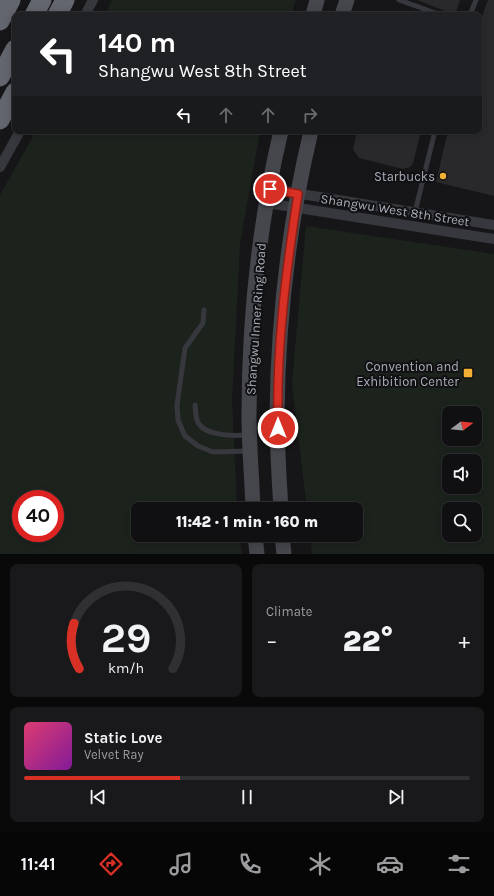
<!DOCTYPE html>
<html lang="en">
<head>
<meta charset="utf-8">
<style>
	body { margin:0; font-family:Karla,sans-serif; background:#19191b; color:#f1f3f6; height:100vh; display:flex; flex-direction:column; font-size:15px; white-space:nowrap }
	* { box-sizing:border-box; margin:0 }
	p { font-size:13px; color:#9c9d9f }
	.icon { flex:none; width:22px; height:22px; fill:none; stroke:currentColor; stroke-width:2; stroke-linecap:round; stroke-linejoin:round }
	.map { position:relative; height:554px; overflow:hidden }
	.panel { display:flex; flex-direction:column; gap:10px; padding:10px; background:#09090a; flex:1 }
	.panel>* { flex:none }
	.top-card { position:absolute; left:12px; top:12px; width:470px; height:122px; border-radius:8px; box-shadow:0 2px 10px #0003,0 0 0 1px #303032; background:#202124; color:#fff; overflow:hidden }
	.needle { width:26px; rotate:74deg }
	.tools { position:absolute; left:442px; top:406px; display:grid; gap:8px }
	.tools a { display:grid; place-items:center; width:40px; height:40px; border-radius:8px; background:#101012; box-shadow:0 2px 10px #0003,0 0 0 1px #303032; font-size:20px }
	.speed { position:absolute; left:12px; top:490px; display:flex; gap:8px; font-size:20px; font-weight:700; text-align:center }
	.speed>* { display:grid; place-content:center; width:52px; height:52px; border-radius:50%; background:#101012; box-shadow:0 2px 10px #0003,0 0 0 1px #303032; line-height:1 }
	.speed .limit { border:6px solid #d22; background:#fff; color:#111 }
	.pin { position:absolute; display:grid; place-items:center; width:34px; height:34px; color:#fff; margin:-17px; border:2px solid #fff; border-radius:50%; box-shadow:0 1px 4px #0007 }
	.me { position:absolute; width:44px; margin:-22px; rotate:0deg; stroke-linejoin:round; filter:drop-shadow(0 0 3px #0008) }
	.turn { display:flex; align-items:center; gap:14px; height:84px; padding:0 20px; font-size:18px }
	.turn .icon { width:52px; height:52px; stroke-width:2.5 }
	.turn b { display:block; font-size:28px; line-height:34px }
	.lanes { display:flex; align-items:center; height:38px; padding:0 20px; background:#0003; justify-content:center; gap:20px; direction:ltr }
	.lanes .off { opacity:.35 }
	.big { font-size:30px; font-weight:800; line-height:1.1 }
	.panel .widget { flex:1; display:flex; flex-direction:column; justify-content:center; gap:6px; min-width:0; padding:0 14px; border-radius:8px; background:#19191b }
	.panel .dial { align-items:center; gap:0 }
	.dial svg { height:104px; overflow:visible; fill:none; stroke:#303032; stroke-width:7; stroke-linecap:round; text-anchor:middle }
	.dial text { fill:#f1f3f6; stroke:none }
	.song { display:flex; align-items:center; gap:12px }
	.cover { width:48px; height:48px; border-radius:6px; background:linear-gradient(135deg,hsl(340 70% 55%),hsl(290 70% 35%)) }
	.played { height:4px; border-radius:2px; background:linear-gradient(90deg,#d93025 35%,#303032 35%) }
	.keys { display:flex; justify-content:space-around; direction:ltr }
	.heat { display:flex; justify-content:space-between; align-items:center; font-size:22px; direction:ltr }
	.panel .tiles { flex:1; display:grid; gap:10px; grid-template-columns:1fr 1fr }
	.widget:last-child { grid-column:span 2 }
	.trip { position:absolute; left:131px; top:502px; width:232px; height:40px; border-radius:8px; background:#101012; box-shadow:0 2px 10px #0003,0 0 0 1px #303032; font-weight:800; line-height:40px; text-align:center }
	.tab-bar { display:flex; height:64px; justify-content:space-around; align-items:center; background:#060607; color:#9c9d9f }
	.tab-bar .icon { width:28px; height:28px }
	.tab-bar .active { color:#d93025 }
	.tab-bar b { font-size:18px; color:#f1f3f6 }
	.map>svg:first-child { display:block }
</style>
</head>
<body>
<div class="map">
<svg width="494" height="554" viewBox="0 0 494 554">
	<rect width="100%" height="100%" fill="#161618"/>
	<path fill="#1c231d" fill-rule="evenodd" d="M112,0H296L291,15H105Z
		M36,131H260L240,244L232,401L237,509H138V535H239L242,554H0V195ZM21,499H55V533H21Z
		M306,226L494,254V554H312L310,535H356V509H307L292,383ZM449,413H475V439H449ZM449,461H475V487H449ZM449,509H475V535H449Z"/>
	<path fill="#29292c" d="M417,0H460L455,15Z
		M488,0H494V196L436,182L448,131H479V25Z
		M357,131H421L413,163L410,167L403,169L359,158L353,149Z"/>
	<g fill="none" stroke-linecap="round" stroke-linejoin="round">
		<path stroke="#37383d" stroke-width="5" d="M399,0L441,15
			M470,15L476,0
			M415,212L435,131
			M204,310L203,323L185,348L177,405L178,420L185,436L198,446L213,452L250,451
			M195,405C196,411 195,419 199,424C207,436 234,436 247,435"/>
		<path stroke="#37383d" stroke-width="10" d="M85,15L93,0
			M0,167L20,131
			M270,189L494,225
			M267,203L494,239"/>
		<path stroke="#45474d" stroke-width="15" d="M313,15L317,0
			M342,15L347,0
			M253,509C252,478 249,446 249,415C249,320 259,223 281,131
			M281,509C279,478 277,446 277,415C278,320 289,223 311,131
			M255,535L257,554
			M282,535L284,554"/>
		<path stroke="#63666e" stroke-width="19" d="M34,15L42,0
			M57,15L65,0
			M0,21L11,0
			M0,77L15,49
			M0,120L15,92"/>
	</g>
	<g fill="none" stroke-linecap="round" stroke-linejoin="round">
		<g stroke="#8d1f18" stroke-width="10">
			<path id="route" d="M270,189L298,194C286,271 276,349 278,428"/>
		</g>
		<use href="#route" stroke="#d93025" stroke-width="7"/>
	</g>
	<g fill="#f2b134" stroke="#111113" stroke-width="1.5">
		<circle cx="443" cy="176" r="4"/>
		<rect x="463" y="368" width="10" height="10" rx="2"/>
	</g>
	<g text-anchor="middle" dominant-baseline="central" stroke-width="4" stroke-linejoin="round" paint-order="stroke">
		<g font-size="13" fill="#a8adb8" stroke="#111113" text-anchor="end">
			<text x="435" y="176">Starbucks</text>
			<text x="459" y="366">Convention and<tspan x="459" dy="15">Exhibition Center</tspan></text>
		</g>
		<g font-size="13" fill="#a8adb8" stroke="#111113">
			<text transform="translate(395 210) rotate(9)">Shangwu West 8th Street</text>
			<text transform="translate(256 319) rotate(-86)">Shangwu Inner Ring Road</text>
		</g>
	</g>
</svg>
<div class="tools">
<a><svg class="needle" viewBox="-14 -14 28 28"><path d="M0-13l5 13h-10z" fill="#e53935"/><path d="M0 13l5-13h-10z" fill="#9c9d9f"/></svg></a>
<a><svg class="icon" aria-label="sound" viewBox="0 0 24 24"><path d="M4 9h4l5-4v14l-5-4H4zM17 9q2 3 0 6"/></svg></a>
<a><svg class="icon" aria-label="search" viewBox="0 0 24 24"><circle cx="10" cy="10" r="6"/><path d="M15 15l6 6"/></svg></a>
</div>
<div class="speed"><div class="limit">40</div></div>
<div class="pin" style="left:270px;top:189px;background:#d93025"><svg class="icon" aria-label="arrive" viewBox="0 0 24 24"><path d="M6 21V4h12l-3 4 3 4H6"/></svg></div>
<svg class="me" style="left:278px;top:428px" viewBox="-20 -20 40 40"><circle r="17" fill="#d93025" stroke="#fff" stroke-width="3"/><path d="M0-11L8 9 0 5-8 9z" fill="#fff"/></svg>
<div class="trip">11:42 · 1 min · 160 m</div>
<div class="top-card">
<div class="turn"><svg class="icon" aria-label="left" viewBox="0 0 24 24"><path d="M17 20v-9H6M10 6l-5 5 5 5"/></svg><div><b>140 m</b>Shangwu West 8th Street</div></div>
<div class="lanes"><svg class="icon" aria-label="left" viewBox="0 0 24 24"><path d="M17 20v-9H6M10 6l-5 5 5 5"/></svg><svg class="icon off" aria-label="ahead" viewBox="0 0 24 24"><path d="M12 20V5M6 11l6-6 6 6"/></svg><svg class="icon off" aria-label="ahead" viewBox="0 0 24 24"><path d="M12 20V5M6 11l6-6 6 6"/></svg><svg class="icon off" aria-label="right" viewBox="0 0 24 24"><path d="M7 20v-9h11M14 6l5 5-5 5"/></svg></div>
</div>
</div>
<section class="panel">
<div class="tiles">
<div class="widget dial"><svg viewBox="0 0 100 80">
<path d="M14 69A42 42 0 1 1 86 69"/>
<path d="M14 69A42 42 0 0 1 10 34" stroke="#d93025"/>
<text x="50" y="56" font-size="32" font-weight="700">29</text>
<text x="50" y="72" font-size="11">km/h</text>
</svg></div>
<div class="widget"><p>Climate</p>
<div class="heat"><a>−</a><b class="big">22°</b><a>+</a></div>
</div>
<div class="widget">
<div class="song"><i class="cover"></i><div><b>Static Love</b><p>Velvet Ray</p></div></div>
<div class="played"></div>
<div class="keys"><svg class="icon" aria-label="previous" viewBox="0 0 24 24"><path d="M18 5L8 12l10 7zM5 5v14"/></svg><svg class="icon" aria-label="pause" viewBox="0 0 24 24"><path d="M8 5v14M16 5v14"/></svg><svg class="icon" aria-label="next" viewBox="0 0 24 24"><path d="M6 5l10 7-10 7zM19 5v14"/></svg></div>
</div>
</div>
</section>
<nav class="tab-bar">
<b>11:41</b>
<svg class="icon active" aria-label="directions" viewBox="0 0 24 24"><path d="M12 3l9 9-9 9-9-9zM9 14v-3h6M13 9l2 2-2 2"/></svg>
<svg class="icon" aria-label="music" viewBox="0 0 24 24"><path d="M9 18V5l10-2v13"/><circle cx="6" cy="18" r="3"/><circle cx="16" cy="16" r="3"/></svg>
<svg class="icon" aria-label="phone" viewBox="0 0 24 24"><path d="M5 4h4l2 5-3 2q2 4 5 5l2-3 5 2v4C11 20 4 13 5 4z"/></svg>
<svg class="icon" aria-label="climate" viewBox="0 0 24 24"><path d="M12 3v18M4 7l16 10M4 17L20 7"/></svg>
<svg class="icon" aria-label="car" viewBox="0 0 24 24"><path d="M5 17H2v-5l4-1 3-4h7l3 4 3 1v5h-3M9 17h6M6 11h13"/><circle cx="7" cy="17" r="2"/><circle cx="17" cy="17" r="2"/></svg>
<svg class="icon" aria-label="filters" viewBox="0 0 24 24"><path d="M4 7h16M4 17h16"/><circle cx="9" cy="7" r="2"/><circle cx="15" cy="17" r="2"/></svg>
</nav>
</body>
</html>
